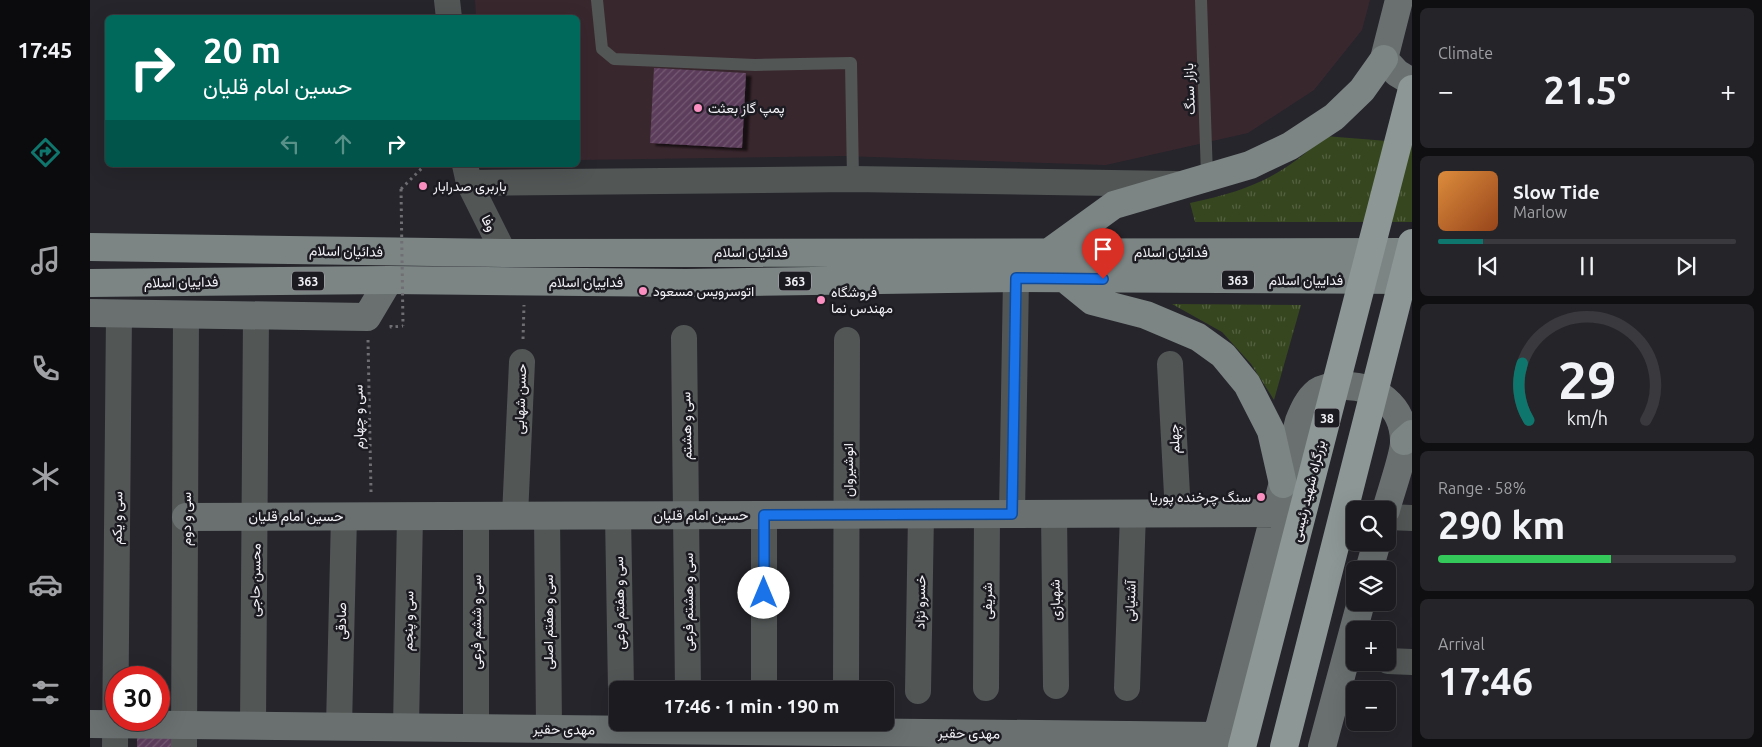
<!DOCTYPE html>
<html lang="en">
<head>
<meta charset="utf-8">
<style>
	body { margin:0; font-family:Ubuntu,Vazirmatn,sans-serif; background:#252529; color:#f1f3f6; height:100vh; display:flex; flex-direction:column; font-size:19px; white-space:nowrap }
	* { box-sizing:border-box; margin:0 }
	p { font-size:16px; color:#a0a1a5 }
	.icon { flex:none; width:28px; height:28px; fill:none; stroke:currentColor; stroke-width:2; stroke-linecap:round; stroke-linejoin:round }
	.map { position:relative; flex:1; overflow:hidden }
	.sheet { display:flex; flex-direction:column; gap:8px; padding:8px; background:#0f0f12; width:350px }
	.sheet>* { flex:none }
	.banner { position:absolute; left:15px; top:15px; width:475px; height:152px; border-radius:8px; box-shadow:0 5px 20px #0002,0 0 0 1px #3a3a3e; background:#00695c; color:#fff; overflow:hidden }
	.controls { position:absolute; left:1256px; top:501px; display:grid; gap:10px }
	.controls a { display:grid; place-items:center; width:50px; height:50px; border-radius:8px; background:#1c1c20; box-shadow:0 5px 20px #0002,0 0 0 1px #3a3a3e; font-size:25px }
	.speed { position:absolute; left:15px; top:666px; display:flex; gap:10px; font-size:25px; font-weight:700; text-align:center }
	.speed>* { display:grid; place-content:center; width:65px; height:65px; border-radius:50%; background:#1c1c20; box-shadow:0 5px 20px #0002,0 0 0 1px #3a3a3e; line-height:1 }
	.speed .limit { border:8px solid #d22; background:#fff; color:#111 }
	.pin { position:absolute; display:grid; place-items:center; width:42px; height:42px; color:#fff; margin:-51px -21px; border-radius:50% 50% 50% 0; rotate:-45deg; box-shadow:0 0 5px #0007 }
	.pin .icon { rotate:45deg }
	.me { position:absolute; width:55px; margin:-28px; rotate:0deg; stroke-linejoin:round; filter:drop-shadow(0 0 4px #0008) }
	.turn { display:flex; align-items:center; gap:18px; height:105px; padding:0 15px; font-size:22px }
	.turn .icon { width:65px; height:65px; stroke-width:2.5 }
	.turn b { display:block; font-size:35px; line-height:42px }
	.lanes { display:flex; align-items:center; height:48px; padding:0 15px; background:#0003; justify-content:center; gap:25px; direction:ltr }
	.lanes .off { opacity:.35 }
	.big { font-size:38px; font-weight:700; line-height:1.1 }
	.sheet .widget { flex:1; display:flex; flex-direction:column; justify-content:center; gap:8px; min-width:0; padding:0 18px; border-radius:8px; background:#252529 }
	.sheet .dial { align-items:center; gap:0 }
	.dial svg { height:130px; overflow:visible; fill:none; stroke:#3a3a3e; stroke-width:7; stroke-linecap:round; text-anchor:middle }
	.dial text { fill:#f1f3f6; stroke:none }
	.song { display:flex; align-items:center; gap:15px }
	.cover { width:60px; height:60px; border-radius:8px; background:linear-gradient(135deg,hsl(30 70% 55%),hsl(20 70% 35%)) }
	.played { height:5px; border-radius:2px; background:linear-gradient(90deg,#0f766e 15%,#3a3a3e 15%) }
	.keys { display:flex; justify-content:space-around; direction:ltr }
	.heat { display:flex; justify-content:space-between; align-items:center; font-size:28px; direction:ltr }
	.charge { height:8px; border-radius:4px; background:linear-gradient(90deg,#34c759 58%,#3a3a3e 0) }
	.trip { position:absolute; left:519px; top:681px; width:285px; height:50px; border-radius:8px; background:#1c1c20; box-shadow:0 5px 20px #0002,0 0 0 1px #3a3a3e; font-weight:700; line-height:50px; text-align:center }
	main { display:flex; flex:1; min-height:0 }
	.menu { display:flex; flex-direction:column; width:90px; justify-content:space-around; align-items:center; background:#0b0b0d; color:#a0a1a5 }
	.menu .icon { width:35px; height:35px }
	.menu .active { color:#0f766e }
	.menu b { font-size:22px; color:#f1f3f6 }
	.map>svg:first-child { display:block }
</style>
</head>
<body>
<main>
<nav class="menu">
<b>17:45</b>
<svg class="icon active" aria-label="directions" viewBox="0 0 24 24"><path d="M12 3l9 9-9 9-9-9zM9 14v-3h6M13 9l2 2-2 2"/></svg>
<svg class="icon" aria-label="music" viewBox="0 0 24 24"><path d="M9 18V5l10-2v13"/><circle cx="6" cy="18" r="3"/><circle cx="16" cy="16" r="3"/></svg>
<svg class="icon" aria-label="phone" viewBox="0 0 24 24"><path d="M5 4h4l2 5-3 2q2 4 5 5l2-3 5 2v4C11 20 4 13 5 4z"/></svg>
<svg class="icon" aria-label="climate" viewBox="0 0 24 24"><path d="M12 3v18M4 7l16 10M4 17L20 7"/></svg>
<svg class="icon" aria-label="car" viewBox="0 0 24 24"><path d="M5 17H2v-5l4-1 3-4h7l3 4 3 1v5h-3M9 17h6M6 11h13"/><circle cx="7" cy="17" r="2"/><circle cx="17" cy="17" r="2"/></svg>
<svg class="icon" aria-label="filters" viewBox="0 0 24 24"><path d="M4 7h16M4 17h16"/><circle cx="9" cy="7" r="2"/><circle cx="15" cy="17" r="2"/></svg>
</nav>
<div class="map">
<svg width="1322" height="747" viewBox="0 0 1322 747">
	<defs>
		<pattern id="grass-tufts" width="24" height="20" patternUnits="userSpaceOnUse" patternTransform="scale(1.25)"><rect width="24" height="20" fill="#36461f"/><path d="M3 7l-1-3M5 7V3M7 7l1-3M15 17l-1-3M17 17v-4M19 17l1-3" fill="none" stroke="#546140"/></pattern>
		<pattern id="building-hatch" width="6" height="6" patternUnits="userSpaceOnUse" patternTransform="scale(1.25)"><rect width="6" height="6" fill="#5c3d5b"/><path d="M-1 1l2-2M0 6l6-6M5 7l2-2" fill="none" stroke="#745a73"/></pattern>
		<filter id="shadow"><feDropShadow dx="5.5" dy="3" stdDeviation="1" flood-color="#0009"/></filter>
	</defs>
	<rect width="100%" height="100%" fill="#25252b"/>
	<path fill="#39272e" d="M385,0H1280L1272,30L1224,90L1158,133L1016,165L754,156L488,160V18L386,17Z"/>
	<path fill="url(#grass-tufts)" d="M1235,136L1322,143V222H1105L1100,203C1159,190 1190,178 1235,136Z
		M1082,304L1211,305L1184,400L1161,364L1132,332Z"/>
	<path fill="url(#building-hatch)" filter="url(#shadow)" d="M564,68L656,73L652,148L560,143Z
		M47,736H81V747H47Z"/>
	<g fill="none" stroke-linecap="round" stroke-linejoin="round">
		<path stroke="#6e6e73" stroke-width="3" stroke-dasharray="2.5 4" stroke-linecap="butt" d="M311,189L335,165
			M301,325V327L313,326
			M433,339L434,305
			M278,340L281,492"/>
		<path stroke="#525655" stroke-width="12" d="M507,0L512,49L524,59L665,65L761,63L763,179
			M1111,0L1117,176"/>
		<path stroke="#525655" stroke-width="26" d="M357,0L359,18
			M375,165L379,183L414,253
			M379,183L763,179L1086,184
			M594,338L598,690
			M1080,364L1088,513
			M964,513L966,686
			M922,514L926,278
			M457,515L459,728
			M528,515L531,690
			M425,516L432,362
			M1298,517L1322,518
			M1298,661L1322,662
			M896,688L897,514
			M1037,688L1043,513
			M674,690V515
			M756,690L757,340
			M828,691L831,514
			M163,725L166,315
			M249,726L254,516
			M316,727L320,516
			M386,728V516
			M25,747L29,313
			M94,747L96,314"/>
		<path stroke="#6a7070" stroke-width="28" d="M1309,0L1294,59L1307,73L1322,82
			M0,313L277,317L299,280
			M96,517L1186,513
			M1279,570L1287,542
			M0,724L1127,736
			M1124,747L1209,421C1213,411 1218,399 1227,392C1234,387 1245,386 1253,386C1285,385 1313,405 1314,440C1315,453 1300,494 1296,510
			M1232,747L1271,602"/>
		<path stroke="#7c8584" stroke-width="28" d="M0,247L414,253L1322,252
			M959,252L1024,205L1160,165L1200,146L1244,117L1272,90L1294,59
			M975,279L1002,301L1056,315L1108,337L1133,355L1157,384L1181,431L1193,484
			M0,283L299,280L596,283L926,278L1322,280
			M1314,441L1322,434"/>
		<path stroke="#6e6e73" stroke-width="3" stroke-dasharray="2.5 4" stroke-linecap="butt" d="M311,189L313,326"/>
		<path stroke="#8d9796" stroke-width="28" d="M1152,747L1322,89
			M1194,747L1322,243"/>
	</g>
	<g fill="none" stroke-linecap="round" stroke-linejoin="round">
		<g stroke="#114b97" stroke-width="12">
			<path id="route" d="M674,593V515L922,514L926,278L1013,279"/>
		</g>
		<use href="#route" stroke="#1a73e8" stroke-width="9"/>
	</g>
	<g fill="#fc8fc1" stroke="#1c1b22" stroke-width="2">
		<circle cx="608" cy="108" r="5"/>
		<circle cx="333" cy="186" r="5"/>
		<circle cx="553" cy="291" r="5"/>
		<circle cx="731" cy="300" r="5"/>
		<circle cx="1171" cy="497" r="5"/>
	</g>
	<g text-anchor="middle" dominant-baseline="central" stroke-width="5" stroke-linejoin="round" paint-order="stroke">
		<g fill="#1c1b22" stroke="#b2b1b6" stroke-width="1">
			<rect x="1132" y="270.5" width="32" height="19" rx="4"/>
			<rect x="202" y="271.5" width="32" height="19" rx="4"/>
			<rect x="689" y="271.5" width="32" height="19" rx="4"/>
			<rect x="1224.5" y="408.5" width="25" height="19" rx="4"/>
		</g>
		<g font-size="12" font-weight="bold" fill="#f2f1f6">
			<text x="1148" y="280">363</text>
			<text x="218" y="281">363</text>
			<text x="705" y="281">363</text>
			<text x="1237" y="418">38</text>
		</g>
		<g font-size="14" fill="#f2f1f6" stroke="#1c1b22">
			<text transform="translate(1099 89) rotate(-92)">بازار سنگ</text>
			<text transform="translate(399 223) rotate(63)">وفا</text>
			<text transform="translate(256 251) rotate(1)">فدائیان اسلام</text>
			<text x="661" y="252">فدائیان اسلام</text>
			<text x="1081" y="252">فدائیان اسلام</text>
			<text x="1216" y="280">فداییان اسلام</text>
			<text transform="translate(91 282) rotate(-1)">فداییان اسلام</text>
			<text x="496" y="282">فداییان اسلام</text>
			<text transform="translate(430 399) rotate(-88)">حسن شهابی</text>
			<text transform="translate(268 417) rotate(-91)">سی و چهارم</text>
			<text transform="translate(596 426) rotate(-91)">سی و هشتم</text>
			<text transform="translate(1084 439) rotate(-93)">چهلم</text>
			<text transform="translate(758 470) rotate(-90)">انوشیروان</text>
			<text transform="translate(1218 491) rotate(-76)">بزرگراه شهید رئیسی</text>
			<text x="611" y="515">حسین امام قلیان</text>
			<text x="206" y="516">حسین امام قلیان</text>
			<text transform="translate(27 518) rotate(-89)">سی و یکم</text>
			<text transform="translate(96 519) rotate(-90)">سی و دوم</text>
			<text transform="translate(165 580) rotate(-89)">محسن حاجی</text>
			<text transform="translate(965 600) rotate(-91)">شهبازی</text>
			<text transform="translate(897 601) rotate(-90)">شریفی</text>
			<text transform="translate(1040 601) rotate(-88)">آشتیانی</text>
			<text transform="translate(598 602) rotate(-90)">سی و هشتم فرعی</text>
			<text transform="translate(830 602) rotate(-89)">خسرو نژاد</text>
			<text transform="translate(529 603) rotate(-91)">سی و هفتم فرعی</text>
			<text transform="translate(251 621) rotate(-89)">صادقی</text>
			<text transform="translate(318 621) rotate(-89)">سی و پنجم</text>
			<text transform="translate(386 622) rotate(-90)">سی و ششم فرعی</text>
			<text transform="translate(458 622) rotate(-90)">سی و هفتم اصلی</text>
			<text transform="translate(474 729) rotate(1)">مهدی حقیر</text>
			<text transform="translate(879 733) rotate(1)">مهدی حقیر</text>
		</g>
		<g font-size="14" fill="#f2f1f6" stroke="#1c1b22" text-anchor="start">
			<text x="618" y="108">پمپ گاز بعثت</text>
			<text x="343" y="186">باربری صدرابار</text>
			<text x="563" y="291">اتوسرویس مسعود</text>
			<text x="741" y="292">فروشگاه<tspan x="741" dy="16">مهندس نما</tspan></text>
			<text x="1161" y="497" text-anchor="end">سنگ چرخنده پوریا</text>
		</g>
	</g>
</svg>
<div class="controls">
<a><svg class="icon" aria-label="search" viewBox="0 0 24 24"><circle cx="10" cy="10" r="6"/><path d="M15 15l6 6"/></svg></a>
<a><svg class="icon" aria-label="layers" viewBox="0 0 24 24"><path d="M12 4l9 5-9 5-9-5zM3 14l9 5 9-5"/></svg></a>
<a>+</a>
<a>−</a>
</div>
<div class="speed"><div class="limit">30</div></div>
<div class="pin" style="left:1013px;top:279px;background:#d93025"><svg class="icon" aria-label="arrive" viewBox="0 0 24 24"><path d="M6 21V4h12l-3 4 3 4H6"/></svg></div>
<svg class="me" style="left:674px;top:593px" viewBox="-20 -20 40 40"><circle r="19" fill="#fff"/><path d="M0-13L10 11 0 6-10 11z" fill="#1a73e8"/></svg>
<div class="trip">17:46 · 1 min · 190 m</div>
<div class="banner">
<div class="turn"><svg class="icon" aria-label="right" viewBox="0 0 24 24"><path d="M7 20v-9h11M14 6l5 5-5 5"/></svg><div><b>20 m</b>حسین امام قلیان</div></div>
<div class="lanes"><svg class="icon off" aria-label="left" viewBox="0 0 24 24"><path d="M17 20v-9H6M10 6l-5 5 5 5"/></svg><svg class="icon off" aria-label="ahead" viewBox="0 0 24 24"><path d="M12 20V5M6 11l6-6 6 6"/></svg><svg class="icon" aria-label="right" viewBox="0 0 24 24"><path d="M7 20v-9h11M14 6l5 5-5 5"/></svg></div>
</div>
</div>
<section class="sheet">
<div class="widget"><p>Climate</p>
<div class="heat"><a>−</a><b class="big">21.5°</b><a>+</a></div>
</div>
<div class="widget">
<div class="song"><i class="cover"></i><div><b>Slow Tide</b><p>Marlow</p></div></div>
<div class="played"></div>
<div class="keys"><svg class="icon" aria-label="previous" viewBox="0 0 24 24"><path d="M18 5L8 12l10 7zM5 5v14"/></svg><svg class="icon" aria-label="pause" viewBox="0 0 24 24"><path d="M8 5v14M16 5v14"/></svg><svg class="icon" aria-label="next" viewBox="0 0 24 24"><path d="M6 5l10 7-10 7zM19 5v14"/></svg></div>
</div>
<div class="widget dial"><svg viewBox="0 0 100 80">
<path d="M14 69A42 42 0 1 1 86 69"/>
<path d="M14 69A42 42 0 0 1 10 34" stroke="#0f766e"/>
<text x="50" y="56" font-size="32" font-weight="700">29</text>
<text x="50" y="72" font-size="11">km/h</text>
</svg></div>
<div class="widget"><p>Range · 58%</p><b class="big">290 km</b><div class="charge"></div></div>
<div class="widget"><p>Arrival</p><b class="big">17:46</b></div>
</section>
</main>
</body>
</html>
